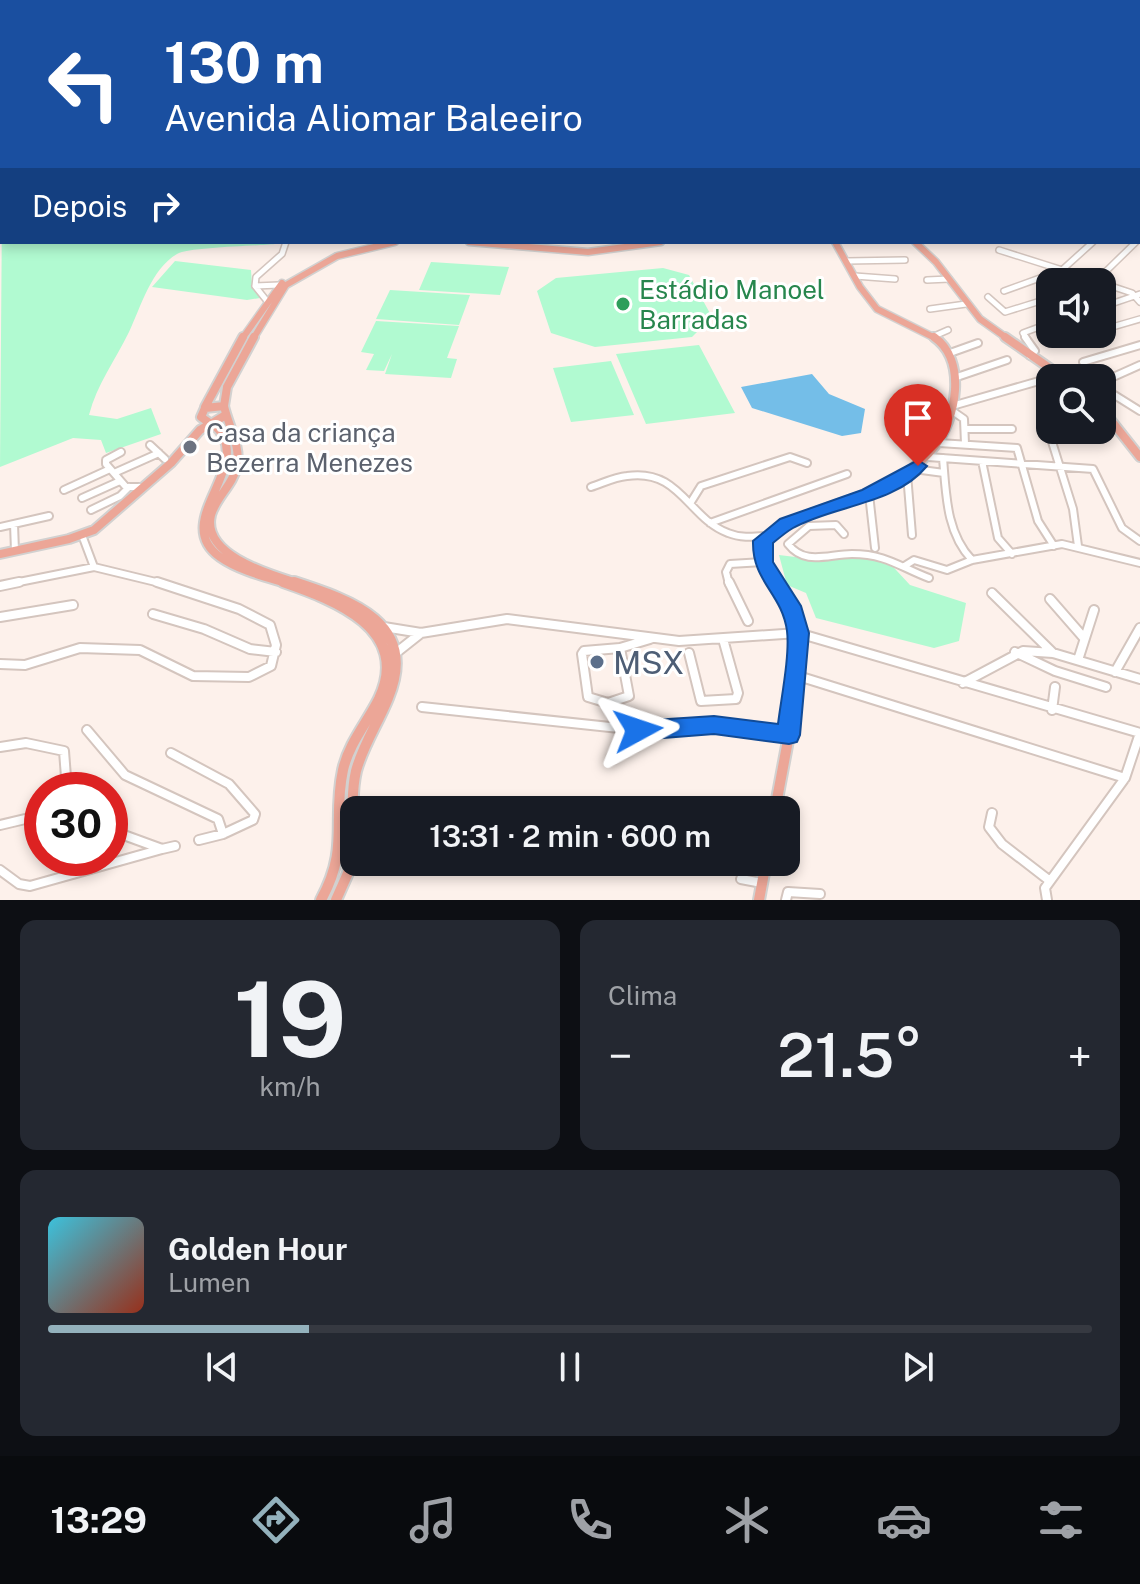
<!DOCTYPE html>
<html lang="pt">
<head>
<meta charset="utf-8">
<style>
	body { margin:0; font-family:"Public Sans",sans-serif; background:#242831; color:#f1f3f6; height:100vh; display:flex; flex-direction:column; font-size:30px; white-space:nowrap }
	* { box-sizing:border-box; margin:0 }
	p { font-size:26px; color:#9ea1a6 }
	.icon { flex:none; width:44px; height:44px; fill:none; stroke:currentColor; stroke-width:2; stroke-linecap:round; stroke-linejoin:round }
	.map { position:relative; height:900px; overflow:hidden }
	.sheet { display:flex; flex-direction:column; gap:20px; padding:20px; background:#0d0f14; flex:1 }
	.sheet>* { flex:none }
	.banner { position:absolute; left:0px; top:0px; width:1140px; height:244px; box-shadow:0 4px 12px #0003; background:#1a4fa0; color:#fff; overflow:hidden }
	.controls { position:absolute; left:1036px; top:268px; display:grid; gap:16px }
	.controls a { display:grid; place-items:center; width:80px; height:80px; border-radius:16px; background:#171b24; box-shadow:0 4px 12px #0003; font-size:40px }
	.speed { position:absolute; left:24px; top:772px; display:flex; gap:16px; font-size:40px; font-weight:700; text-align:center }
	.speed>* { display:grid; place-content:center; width:104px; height:104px; border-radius:50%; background:#171b24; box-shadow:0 4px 12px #0003; line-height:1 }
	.speed .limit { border:12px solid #d22; background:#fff; color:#111 }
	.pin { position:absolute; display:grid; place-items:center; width:68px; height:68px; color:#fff; margin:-82px -34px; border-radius:50% 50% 50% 0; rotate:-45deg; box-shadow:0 0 8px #0007 }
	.pin .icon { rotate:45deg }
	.me { position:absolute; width:88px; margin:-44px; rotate:85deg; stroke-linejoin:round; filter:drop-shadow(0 0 6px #0008) }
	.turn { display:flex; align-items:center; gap:28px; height:168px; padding:0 32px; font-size:36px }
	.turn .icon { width:104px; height:104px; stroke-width:2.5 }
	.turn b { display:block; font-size:56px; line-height:68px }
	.then { display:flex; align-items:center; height:76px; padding:0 32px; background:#0003; gap:16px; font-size:30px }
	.big { font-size:60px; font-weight:600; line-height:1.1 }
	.sheet .tile { flex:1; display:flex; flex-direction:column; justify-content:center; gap:12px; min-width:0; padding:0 28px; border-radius:16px; background:#242831 }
	.sheet .dial { align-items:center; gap:0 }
	.dial b { font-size:104px; line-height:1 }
	.song { display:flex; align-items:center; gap:24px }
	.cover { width:96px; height:96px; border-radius:12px; background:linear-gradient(135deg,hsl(190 70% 55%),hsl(10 70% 35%)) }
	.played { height:8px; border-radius:4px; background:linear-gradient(90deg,#93b1bc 25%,#363941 25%) }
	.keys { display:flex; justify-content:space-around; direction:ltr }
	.heat { display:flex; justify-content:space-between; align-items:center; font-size:44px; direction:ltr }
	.sheet .tiles { flex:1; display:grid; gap:20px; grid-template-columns:1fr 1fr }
	.tile:last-child { grid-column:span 2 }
	.trip { position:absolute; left:340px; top:796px; width:460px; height:80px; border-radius:16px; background:#171b24; box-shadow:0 4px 12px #0003; font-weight:600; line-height:80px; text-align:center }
	.menu { display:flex; height:128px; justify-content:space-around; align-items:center; background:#090b0e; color:#9ea1a6 }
	.menu .icon { width:56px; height:56px }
	.menu .on { color:#93b1bc }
	.menu b { font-size:36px; color:#f1f3f6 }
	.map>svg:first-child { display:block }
</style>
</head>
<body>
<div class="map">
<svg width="1140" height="900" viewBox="0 0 1140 900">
	<rect width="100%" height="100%" fill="#fdf1eb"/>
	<path fill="#b1fad1" d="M2,207V242H274L275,244C257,246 189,247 177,254C151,269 141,307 129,332C115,361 97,384 89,415L117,419L151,408L161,434L106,453L101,440L73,438L0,467Z
		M175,261L251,270L252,285L260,298L247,300L152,287Z
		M431,262L509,267L500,295L419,290Z
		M663,268L689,275L712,317L692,337L595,347L551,333L537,291L556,278Z
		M390,290L470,295L459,325L376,319Z
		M376,321L459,326L447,358L457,359L451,378L385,374L392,354L384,371L366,370L374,354L361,352Z
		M699,345L735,413L646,424L616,354Z
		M611,361L634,415L571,422L553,368Z
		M862,554L884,557L910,585L966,603L959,641L934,648L816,618L806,593L787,585L779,555L828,561Z"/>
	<path fill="#74bee8" d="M812,374L829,394L865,409L861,433L842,436L752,408L741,387Z"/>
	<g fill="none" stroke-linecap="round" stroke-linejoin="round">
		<g stroke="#d4c5be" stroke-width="6">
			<path id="minor-far3" d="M51,0L66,2
				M234,0L237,2
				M273,0L277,2
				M499,0L505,2
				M983,0L987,2
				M0,1L4,0
				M354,2L357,0
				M476,2L485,0
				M635,2L640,0
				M716,2L721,0
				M835,2L838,0
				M1009,2L1036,1"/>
		</g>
		<g stroke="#d4c5be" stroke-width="8">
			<path id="minor-far2" d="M999,250L1100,282
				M847,261L905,260
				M855,276L895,279
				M927,280L949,279
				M1096,281L1136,242
				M1102,283L1132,293L1140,302
				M255,286L256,277L282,254L286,242
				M255,286L279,285
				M255,286L267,301
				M1004,291L1062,270L1093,242
				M988,297L1005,312L1050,298
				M1102,307L1140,294
				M930,309L966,304
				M1102,330L1140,319
				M932,337L948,330
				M1078,338L1090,334
				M1027,339L1023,333L1050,323"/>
		</g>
		<g stroke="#d4c5be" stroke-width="10">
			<path id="minor-far1" d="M1025,337L1035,351L1030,356
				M1078,338L1082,337
				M950,353L978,343
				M1083,362L1140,345
				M954,378L1007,360
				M1102,382L1140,365
				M1108,391L1140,411
				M952,406L1060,375
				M951,410L964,419L965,444
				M968,429H1012
				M1048,429L1073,509L1078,546
				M939,443L1017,448L1038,521L1054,546
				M150,445L165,459
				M121,452L106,460V464L126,487H142
				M928,457L1093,469L1122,528L1140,541
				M943,458C946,493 946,533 972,560
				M982,461L998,538L1012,554
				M914,469L944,473
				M114,473L159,453
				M907,474L912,535
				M591,487C603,483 615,477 627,476C680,468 688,518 728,533C740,538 752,537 765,536
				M64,490L110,469
				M869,494L875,548
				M82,498L120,481
				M691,502L701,486L790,457L807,463
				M91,510L120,496L129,487
				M710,523L847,474
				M14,524L15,551
				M0,527L49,516
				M844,534L836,525L809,526L788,544C805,566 828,554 852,554C886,554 900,567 929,578
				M82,535L94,567L164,584
				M906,565L914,560L947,570L972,560L1062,544L1140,563
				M9,584L94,567
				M729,584L726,572L730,564L763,562"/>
		</g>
		<g stroke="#d4c5be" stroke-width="12">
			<path id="minor" d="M729,582L748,621
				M0,586L19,582
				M992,593L1053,653
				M1050,599L1084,638
				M153,614L204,629L250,649L276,652
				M0,617L73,605
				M384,627L421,633L507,619L679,641L798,633L1140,733
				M620,648L629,696L608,703L588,697L582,654L584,651Z
				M620,648L650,639
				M397,652L421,633
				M1015,652L1055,671L1106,687
				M689,653L701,701L736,699L738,693L723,639
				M1078,660L1094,610
				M0,664L25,665L80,648L140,650L193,676L249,677L271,666L276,645L270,625L239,609L157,582
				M1115,672L1140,628
				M795,675L1125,778
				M963,683L1023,651L1053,653L1140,679
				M422,707L638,730L714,725L789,735
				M1052,710L1055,687
				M87,730L125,775L218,819L223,834L199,840
				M0,747L26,743L64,751L67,790
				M171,753L229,784L255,814L253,820L223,834
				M80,790L89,787
				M992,813L989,827L1002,844L1050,881
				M0,825L42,815
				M110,830L162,849L175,846
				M0,870L19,884L30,886L162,849
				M741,879L762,883
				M786,900L788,892L820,894
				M1047,900L1045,888L1125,778L1140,733"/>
		</g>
		<g stroke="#d2d1d0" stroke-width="7">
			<path id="major-far3" d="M317,2L321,0
				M943,2L947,0"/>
		</g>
		<g stroke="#d2d1d0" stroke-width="9">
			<path id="major-far2" d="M469,242L588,252L661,242
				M835,242L860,287L877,309L937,339
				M915,242L936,262L980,319L1008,339
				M242,339L282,283
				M253,339L286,285L337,256L395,242"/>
		</g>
		<g stroke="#d2d1d0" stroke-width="12">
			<path id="major-far1" d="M1005,337L1064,378
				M224,406L227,387L254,337
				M205,407L243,337
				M1102,409L1140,457
				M224,416L211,424L201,417L205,408L224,406C228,425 241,446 237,466C233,485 216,497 211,515C201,556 272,575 300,584
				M213,424C260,464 168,520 220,557C240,571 267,577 289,584
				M0,554L69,539L94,530L171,463L200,430L210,424
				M777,584C769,572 756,555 764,540C773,522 859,499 881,488C901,478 920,465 934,447C957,418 967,360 934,337"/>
		</g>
		<g stroke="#d2d1d0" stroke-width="14">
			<path id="major" d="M283,582C335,600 412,629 379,699C367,723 349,743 343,770C332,821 350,847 321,900
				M294,582C352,601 419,623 388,698C378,723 363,745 356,771C351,793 353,816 354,838
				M775,810L789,735L798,633L791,606L776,582
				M336,900L348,873L354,840
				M759,900L766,862"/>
		</g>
		<use href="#minor-far3" stroke="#fff" stroke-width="4"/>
		<use href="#minor-far2" stroke="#fff" stroke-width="5"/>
		<use href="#minor-far1" stroke="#fff" stroke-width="6"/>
		<use href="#minor" stroke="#fff" stroke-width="8"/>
		<use href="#major-far3" stroke="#eca697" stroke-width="5"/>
		<use href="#major-far2" stroke="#eca697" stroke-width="6"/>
		<use href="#major-far1" stroke="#eca697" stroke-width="8"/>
		<use href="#major" stroke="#eca697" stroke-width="10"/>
	</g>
	<path fill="#1a73e8" stroke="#114b97" stroke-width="2" d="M918,460L927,466C895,505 834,505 793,528C786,532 779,538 773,543V562L801,606L809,633L800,735L797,742L789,744L714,734L638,740L630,737L627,730L630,724L638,721L714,716L778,724C781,699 790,655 787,631C782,593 752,582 753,541L780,519L862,490Z"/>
	<circle fill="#2e9e5b" stroke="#fff" stroke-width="3" cx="623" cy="304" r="8"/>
	<circle fill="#6b7280" stroke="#fff" stroke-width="3" cx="190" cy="447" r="8"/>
	<circle fill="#5c6f8a" stroke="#fff" stroke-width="3" cx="597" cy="662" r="8"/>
	<g text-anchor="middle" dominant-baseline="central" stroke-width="6" stroke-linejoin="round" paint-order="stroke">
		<g font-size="26" fill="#27864d" stroke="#fff" text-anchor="start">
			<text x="639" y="289">Estádio Manoel<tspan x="639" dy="30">Barradas</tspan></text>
		</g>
		<g font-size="26" fill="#5b616d" stroke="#fff" text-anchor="start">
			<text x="206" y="432">Casa da criança<tspan x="206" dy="30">Bezerra Menezes</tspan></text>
		</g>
		<g font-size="32" fill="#4e5e75" stroke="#fff" text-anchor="start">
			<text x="613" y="662">MSX</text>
		</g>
	</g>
</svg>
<div class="controls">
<a><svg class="icon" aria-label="sound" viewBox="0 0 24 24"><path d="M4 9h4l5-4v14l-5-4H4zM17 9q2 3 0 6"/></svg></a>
<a><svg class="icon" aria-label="search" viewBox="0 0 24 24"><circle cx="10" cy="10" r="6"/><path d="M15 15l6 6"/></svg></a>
</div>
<div class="speed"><div class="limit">30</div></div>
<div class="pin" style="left:918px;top:466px;background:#d93025"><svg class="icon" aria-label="arrive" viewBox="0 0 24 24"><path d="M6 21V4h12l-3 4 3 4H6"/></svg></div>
<svg class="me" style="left:638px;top:730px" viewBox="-20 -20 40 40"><path d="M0-17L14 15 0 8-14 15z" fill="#1a73e8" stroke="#fff" stroke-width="4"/></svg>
<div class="trip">13:31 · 2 min · 600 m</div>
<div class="banner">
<div class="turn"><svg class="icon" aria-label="left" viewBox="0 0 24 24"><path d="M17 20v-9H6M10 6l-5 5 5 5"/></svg><div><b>130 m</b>Avenida Aliomar Baleeiro</div></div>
<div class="then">Depois<svg class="icon" aria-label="right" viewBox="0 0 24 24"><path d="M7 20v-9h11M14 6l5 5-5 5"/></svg></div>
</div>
</div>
<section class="sheet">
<div class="tiles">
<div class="tile dial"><b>19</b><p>km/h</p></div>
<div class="tile"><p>Clima</p>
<div class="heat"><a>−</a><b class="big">21.5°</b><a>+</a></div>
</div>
<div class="tile">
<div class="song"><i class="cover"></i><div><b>Golden Hour</b><p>Lumen</p></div></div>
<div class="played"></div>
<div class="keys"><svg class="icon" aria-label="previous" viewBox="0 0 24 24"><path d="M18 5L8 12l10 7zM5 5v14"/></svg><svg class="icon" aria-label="pause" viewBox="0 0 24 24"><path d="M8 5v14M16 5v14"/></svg><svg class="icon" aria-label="next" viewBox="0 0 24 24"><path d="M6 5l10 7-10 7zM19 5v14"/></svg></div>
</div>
</div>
</section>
<nav class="menu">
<b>13:29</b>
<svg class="icon on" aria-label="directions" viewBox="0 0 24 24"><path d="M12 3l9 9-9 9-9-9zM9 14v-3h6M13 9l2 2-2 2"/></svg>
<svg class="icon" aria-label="music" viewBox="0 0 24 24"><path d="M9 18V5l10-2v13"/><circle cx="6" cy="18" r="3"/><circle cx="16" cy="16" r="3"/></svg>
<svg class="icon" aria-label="phone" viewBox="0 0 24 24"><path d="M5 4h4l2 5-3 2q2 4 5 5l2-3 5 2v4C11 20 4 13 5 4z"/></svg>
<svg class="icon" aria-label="climate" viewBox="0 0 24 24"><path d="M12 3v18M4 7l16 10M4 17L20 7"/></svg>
<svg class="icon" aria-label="car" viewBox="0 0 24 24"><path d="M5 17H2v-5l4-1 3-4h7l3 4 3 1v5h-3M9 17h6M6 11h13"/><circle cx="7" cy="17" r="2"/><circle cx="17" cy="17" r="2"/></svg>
<svg class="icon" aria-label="filters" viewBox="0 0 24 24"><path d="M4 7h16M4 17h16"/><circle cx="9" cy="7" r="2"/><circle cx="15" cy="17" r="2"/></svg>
</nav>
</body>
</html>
